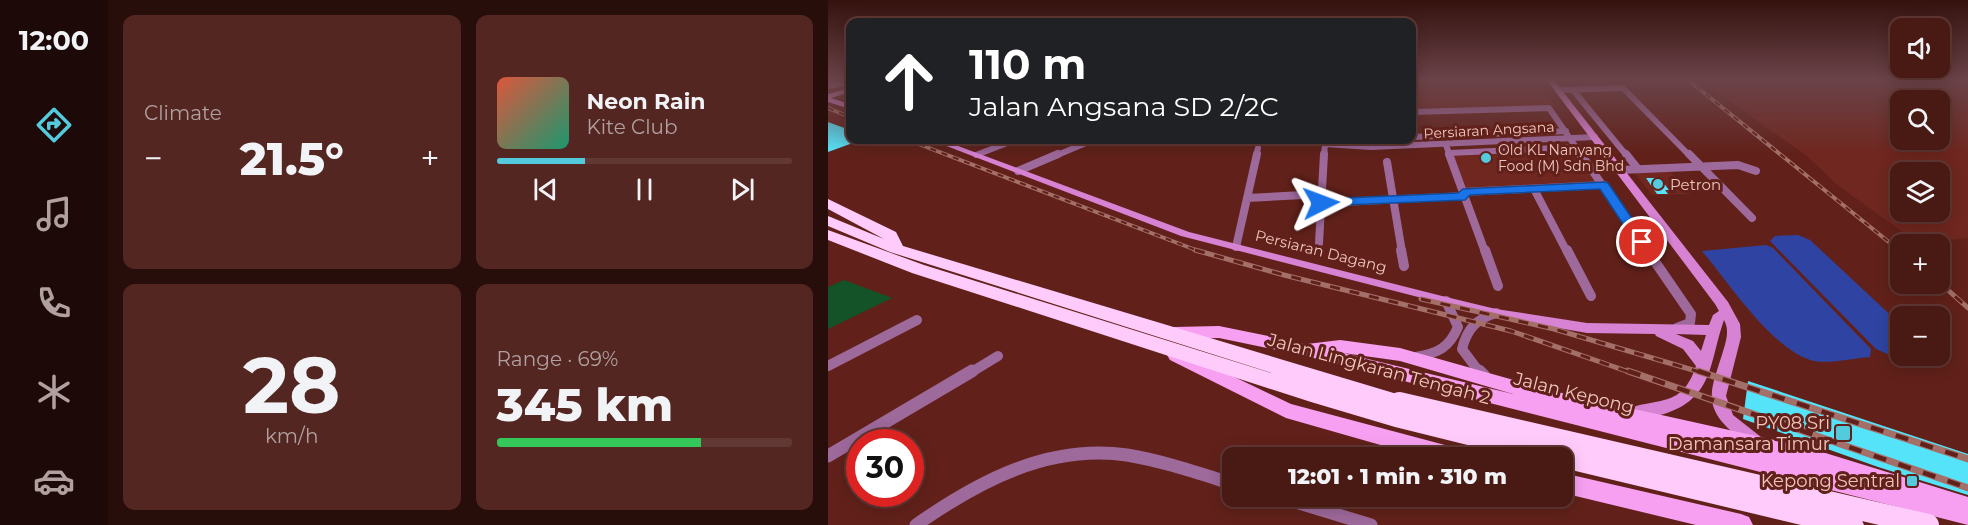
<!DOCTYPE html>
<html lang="en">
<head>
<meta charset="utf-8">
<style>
	body { margin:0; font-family:Montserrat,sans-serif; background:#532622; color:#f1f3f6; height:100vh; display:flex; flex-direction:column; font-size:22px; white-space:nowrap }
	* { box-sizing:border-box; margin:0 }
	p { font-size:20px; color:#b1a0a0 }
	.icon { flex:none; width:33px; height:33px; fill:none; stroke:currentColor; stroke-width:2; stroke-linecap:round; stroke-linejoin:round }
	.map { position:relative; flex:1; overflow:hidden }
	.drawer { display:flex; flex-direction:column; gap:15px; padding:15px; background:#280e0b; width:720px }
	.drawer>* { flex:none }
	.top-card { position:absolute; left:18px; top:18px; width:570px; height:126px; border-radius:12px; box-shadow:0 3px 15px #0003,0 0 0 2px #613834; background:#202124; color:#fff; overflow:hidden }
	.tools { position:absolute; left:1062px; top:18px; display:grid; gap:12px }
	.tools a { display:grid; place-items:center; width:60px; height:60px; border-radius:12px; background:#491914; box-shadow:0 3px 15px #0003,0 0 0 2px #613834; font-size:30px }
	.speed { position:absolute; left:18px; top:429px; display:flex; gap:12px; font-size:30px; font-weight:700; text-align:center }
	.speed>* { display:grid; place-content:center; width:78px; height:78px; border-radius:50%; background:#491914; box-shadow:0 3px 15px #0003,0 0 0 2px #613834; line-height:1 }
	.speed .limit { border:9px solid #d22; background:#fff; color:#111 }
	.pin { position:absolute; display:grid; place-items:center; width:51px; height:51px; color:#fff; margin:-26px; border:3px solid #fff; border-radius:50%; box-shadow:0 2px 6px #0007 }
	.me { position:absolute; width:66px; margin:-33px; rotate:87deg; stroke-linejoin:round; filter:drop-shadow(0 0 4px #0008) }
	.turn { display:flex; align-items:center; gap:21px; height:126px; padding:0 24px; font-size:27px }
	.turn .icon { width:78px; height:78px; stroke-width:2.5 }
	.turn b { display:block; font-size:42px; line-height:51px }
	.big { font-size:45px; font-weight:800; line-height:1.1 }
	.drawer .widget { flex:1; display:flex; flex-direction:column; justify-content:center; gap:9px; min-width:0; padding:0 21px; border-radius:12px; background:#532622 }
	.drawer .dial { align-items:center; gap:0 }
	.dial b { font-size:78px; line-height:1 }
	.song { display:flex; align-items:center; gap:18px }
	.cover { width:72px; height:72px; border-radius:9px; background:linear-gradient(135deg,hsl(10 70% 55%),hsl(160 70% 35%)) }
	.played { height:6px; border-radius:3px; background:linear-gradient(90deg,#54cadd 30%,#613834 30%) }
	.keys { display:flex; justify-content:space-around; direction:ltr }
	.heat { display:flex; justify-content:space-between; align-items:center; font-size:33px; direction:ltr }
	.charge { height:9px; border-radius:4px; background:linear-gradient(90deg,#34c759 69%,#613834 0) }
	.drawer .tiles { flex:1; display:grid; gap:15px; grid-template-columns:repeat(2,1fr) }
	.trip { position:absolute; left:394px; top:447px; width:351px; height:60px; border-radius:12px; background:#491914; box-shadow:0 3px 15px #0003,0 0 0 2px #613834; font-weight:800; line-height:60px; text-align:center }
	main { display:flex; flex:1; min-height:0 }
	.menu { display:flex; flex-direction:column; width:108px; justify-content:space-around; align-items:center; background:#1d0a08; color:#b1a0a0 }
	.menu .icon { width:42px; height:42px }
	.menu .active { color:#54cadd }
	.menu b { font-size:27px; color:#f1f3f6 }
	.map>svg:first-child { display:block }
</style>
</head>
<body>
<main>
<nav class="menu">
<b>12:00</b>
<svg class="icon active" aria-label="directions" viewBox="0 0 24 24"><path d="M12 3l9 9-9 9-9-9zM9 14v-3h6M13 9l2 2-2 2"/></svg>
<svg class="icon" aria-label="music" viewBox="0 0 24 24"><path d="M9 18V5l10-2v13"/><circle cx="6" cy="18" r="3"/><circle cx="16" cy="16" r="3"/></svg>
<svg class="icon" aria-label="phone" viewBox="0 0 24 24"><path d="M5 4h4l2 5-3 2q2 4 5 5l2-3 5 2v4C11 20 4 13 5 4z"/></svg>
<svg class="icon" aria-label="climate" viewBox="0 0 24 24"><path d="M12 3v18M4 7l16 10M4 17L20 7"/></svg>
<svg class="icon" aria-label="car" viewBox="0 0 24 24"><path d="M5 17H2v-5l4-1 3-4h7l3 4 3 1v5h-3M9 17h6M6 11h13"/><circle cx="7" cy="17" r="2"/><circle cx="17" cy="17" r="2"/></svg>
</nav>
<section class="drawer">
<div class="tiles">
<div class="widget"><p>Climate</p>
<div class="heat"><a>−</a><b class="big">21.5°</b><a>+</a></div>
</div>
<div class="widget">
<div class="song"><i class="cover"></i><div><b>Neon Rain</b><p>Kite Club</p></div></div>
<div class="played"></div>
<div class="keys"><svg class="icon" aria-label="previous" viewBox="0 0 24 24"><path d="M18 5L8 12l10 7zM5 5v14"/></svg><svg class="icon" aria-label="pause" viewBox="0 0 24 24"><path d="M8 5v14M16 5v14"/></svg><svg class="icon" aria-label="next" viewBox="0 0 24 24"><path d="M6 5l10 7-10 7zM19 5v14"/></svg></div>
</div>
<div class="widget dial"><b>28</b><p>km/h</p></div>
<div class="widget"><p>Range · 69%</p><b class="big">345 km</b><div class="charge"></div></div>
</div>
</section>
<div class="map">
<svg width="1140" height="525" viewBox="0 0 1140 525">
	<rect width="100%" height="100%" fill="#61211a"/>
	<path fill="#6f271f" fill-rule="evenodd" d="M584,79H708L727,106L584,108Z
		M871,79H1140V238L1090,243L1008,184L980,157ZM1072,100H1112V140H1072ZM1072,172H1112V212H1072Z
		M752,146L781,187L632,193L617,152Z
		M840,169L862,194L824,195L805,171Z"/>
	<path fill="#145327" d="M16,280L64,298L0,329V287Z"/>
	<path fill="#2f44a2" d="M970,235L982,240L1072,324V355L1064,356L1048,349L942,241L947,236Z
		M938,245L945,248L1043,349L1042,357C1025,358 1003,364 986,361C946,352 901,283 874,251Z"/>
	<path fill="#55e3f9" d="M0,122L22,130V144L0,152Z
		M818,178H832L841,190H837L840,194H829Z
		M920,381L1140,454V495L1050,467L915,419Z"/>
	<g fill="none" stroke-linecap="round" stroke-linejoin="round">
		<path stroke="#9e699b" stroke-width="6" d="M0,86L22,82
			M730,90L795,88L862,156
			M745,90L799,156
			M584,112L721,108L754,156
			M584,137L738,131
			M484,140L497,144L543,147L767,137
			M618,145L622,156
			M621,153L750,147
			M148,155L187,140
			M227,156L265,140
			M428,156L430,148
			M496,156L497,144"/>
		<path stroke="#9e699b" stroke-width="8" d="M621,154L657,252
			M753,154L820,252
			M798,154L810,169
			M861,154L924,218
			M559,162L574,252
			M792,170L910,165L928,171
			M190,171L230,154
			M706,189L739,252
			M635,192L776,185
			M419,198L494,194
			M493,203L637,196
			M491,243L496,154
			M408,247L429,154"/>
		<path stroke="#9e699b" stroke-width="10" d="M573,250L576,266
			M657,250L670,286
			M739,250L763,296
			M819,250L863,314L862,323L849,328
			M588,357C610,353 621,348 630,327L618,301
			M0,366L89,320
			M142,373L170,356
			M652,373L634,349C639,329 648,319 668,313"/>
		<path stroke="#9e699b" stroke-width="13" d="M651,371L656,376
			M0,456L144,371
			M448,496L543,525
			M88,525C151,481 220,444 299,455C335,461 370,473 405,484"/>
		<path fill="#d782d2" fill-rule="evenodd" d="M718,79H725L900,302L912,324L913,337L898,396L905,415L933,437L935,442L933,447C922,450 917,443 909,436C871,405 884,389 896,348C899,338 901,329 896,320C881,363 886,398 836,414C825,417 809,421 798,417L796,413L798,409C832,397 854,408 868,366L855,349L828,336L827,334L759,333L668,317L353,236L103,140H114L361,232L618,297L668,309L759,323L881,325L885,315L891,311L887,304ZM848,334L878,335L873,351L865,341Z
			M22,88V92L3,98L22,104V109L0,102V94Z"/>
		<path fill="#f7a0f1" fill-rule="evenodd" d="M391,326L479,344L512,340L572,348L725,391L978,447L1140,497V525L478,356L391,338L346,339L340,337L337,333L340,329L346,327ZM515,353L572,361L685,394Z
			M348,349L463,404L632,449L640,452L642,458H598L458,418L342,360L339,355L342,350Z
			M735,473L913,514L921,517L925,525H868L735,493Z"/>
		<path fill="#ffcbfb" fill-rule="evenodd" d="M0,199L68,232L75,246L579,397L582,403L579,409L573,411L1023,513L1032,516L1036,525H973L735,468V458H692L567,427L483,402L84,273L0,240V230L96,265L485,386L62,252L0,226V216L56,239L0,209Z"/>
		<g stroke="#a46f68" stroke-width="4">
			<path id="rail-far2" d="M859,79L1072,251
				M0,108L22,117
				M80,140L373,252"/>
		</g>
		<g stroke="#a46f68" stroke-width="5">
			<path id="rail-far1" d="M367,250L456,275L683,331L804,373
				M1112,283L1140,308
				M593,299L726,329L875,373"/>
		</g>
		<g stroke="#a46f68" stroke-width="7">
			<path id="rail" d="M800,371L1140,488
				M870,371L1140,459"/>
		</g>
		<use href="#rail-far2" stroke="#61211a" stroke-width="2" stroke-dasharray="6" stroke-linecap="butt"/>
		<use href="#rail-far1" stroke="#61211a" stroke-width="3" stroke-dasharray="10" stroke-linecap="butt"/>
		<use href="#rail" stroke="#61211a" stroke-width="4.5" stroke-dasharray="13" stroke-linecap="butt"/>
		<path stroke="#ffcbfb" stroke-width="22" d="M571,403L1100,525"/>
	</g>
	<linearGradient id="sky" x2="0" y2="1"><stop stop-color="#35120e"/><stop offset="0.52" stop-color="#6a4349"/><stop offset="1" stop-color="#6a4349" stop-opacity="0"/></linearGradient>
	<rect width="1140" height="153" fill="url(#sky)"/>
	<path fill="#1a73e8" stroke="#114b97" stroke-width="1.5" d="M776,182L780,183L820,242L819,245H809L772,189L642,195L637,200L493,206L487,203L493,199L630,193L635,189Z"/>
	<g fill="#54cadd" stroke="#61211a" stroke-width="2">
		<circle cx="658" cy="158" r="6"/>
		<circle cx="830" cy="184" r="6"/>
		<rect x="1007" y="425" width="16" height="16" rx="3"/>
		<rect x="1078" y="475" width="12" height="12" rx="3"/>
	</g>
	<g text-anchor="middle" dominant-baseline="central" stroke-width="6" stroke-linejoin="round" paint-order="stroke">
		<g font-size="14" fill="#efc6bf" stroke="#61211a">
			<text transform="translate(661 130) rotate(-3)">Persiaran Angsana</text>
		</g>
		<g font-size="14" fill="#efc6bf" stroke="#61211a" text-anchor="start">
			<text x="670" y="150">Old KL Nanyang<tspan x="670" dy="16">Food (M) Sdn Bhd</tspan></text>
		</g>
		<g font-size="15" fill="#efc6bf" stroke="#61211a" text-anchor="start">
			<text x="842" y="184">Petron</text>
		</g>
		<g font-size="15" fill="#efc6bf" stroke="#61211a">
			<text transform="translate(493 251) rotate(14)">Persiaran Dagang</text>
		</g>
		<g font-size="18" fill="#efc6bf" stroke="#61211a">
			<text transform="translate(551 369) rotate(15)">Jalan Lingkaran Tengah 2</text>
			<text transform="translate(746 393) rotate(14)">Jalan Kepong</text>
		</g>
		<g font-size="18" fill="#efc6bf" stroke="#61211a" text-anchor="end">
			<text x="1002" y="423">PY08 Sri<tspan x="1002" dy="21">Damansara Timur</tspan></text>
			<text x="1072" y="481">Kepong Sentral</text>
		</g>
	</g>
</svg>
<div class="tools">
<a><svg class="icon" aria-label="sound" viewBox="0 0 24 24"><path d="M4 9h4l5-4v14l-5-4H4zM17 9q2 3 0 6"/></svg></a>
<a><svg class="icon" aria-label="search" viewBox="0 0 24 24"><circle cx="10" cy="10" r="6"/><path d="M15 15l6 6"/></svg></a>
<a><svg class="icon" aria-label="layers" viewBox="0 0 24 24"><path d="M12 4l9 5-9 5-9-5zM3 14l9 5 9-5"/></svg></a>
<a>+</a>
<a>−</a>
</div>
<div class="speed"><div class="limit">30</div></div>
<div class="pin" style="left:814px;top:242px;background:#d93025"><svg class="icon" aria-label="arrive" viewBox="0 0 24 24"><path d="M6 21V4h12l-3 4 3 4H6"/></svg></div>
<svg class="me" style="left:493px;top:203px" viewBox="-20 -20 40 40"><path d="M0-17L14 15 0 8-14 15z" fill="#1a73e8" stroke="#fff" stroke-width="4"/></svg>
<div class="trip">12:01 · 1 min · 310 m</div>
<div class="top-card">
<div class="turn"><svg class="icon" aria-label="ahead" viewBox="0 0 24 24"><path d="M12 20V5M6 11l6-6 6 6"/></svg><div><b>110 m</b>Jalan Angsana SD 2/2C</div></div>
</div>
</div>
</main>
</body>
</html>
